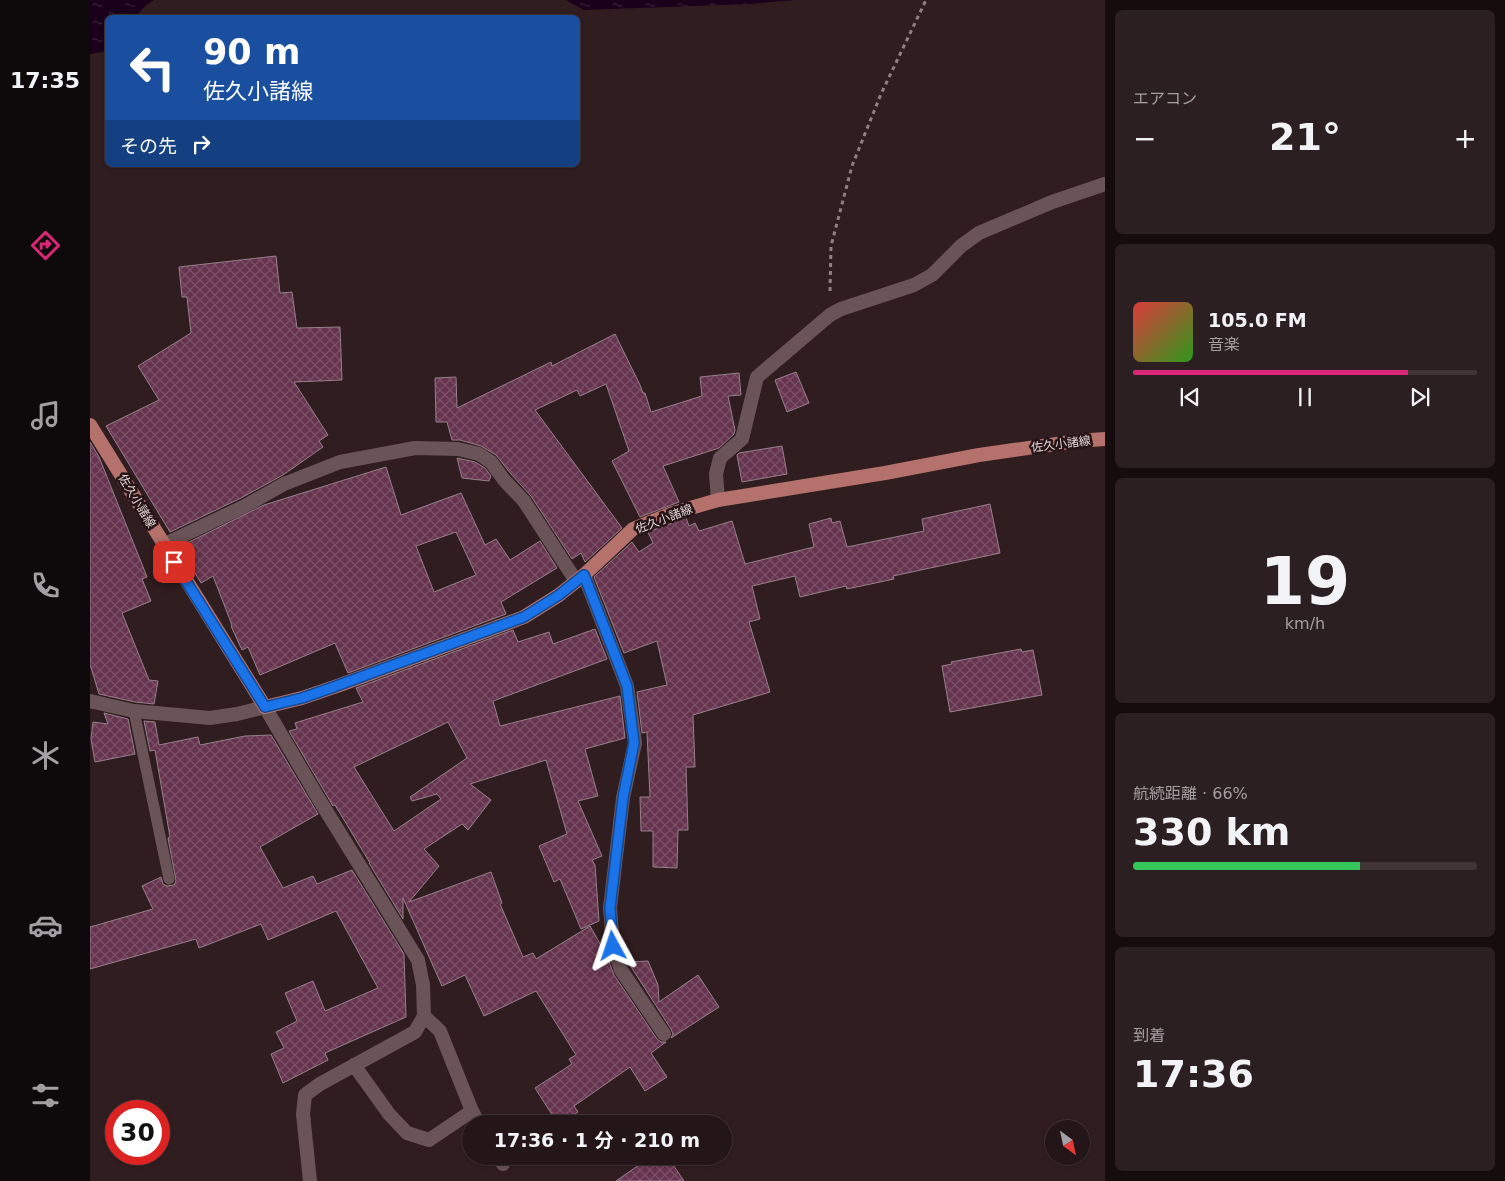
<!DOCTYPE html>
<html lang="ja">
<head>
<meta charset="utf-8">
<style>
	body { margin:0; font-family:"DejaVu Sans","Noto Sans JP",sans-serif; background:#2c1f21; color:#f1f3f6; height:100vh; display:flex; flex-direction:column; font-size:19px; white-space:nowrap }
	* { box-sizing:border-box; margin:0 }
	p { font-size:16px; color:#a39fa2 }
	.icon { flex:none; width:28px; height:28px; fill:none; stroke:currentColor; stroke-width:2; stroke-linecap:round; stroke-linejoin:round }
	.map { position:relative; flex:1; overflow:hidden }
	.details { display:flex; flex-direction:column; gap:10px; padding:10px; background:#140c0d; width:400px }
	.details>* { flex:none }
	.banner { position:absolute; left:15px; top:15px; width:475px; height:152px; border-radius:8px; box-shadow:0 1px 4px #0004,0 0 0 1px #413537; background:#1a4fa0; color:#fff; overflow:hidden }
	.needle { width:32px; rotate:147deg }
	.fabs { position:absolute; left:955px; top:1120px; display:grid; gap:10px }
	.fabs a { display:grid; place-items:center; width:45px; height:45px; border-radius:50%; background:#241618; box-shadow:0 1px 4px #0004,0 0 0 1px #413537; font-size:25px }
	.speed { position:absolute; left:15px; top:1100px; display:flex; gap:10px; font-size:25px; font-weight:700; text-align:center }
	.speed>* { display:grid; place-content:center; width:65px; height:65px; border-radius:50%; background:#241618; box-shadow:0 1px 4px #0004,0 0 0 1px #413537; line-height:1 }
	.speed .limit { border:8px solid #d22; background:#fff; color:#111 }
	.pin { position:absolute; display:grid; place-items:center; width:42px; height:42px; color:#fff; margin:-21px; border-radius:10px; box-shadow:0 2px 8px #0006 }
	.me { position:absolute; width:55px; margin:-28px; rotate:355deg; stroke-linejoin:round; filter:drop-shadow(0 0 4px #0008) }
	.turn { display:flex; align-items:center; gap:18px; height:105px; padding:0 15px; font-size:22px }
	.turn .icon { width:65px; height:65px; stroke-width:2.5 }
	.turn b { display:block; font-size:35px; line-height:42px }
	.then { display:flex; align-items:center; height:48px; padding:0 15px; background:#0003; gap:10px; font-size:19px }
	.big { font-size:38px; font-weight:700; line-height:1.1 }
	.details .tile { flex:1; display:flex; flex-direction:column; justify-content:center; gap:8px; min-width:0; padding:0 18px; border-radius:8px; background:#2c1f21 }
	.details .dial { align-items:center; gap:0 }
	.dial b { font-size:65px; line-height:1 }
	.song { display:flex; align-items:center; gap:15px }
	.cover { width:60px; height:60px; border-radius:8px; background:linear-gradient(135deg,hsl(0 70% 55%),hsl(110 70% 35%)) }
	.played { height:5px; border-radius:2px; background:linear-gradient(90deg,#db2777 80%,#413537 80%) }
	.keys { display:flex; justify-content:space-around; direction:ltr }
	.heat { display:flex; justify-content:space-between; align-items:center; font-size:28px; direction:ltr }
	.charge { height:8px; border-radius:4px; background:linear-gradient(90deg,#34c759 66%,#413537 0) }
	.trip { position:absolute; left:372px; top:1115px; width:270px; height:50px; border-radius:25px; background:#241618; box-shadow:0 1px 4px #0004,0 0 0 1px #413537; font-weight:700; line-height:50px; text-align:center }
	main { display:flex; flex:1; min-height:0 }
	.tab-bar { display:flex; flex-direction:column; width:90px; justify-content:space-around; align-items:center; background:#0e090a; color:#a39fa2 }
	.tab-bar .icon { width:35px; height:35px }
	.tab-bar .current { color:#db2777 }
	.tab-bar b { font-size:22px; color:#f1f3f6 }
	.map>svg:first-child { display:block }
</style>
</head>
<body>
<main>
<nav class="tab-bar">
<b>17:35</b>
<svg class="icon current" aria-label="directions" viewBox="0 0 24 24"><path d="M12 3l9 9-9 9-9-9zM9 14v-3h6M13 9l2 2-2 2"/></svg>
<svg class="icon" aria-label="music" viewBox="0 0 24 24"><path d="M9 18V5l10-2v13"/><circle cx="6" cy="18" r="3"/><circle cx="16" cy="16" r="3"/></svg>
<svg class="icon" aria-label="phone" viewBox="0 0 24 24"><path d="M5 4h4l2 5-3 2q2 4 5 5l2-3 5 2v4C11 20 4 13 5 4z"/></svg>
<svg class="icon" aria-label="climate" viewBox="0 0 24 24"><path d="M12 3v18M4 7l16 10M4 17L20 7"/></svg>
<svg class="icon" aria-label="car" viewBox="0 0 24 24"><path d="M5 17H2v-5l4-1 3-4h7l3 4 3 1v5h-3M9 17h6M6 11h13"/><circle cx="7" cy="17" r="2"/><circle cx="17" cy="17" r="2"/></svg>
<svg class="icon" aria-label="filters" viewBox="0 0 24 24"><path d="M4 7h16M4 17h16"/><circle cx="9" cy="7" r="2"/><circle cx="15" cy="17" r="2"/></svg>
</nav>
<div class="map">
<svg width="1015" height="1181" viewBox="0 0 1015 1181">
	<defs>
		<pattern id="water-ripples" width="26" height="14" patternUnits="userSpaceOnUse" patternTransform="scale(1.25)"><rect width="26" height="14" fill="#1b001b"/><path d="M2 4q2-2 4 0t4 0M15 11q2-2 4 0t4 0" fill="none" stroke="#3c243b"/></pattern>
		<pattern id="building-cross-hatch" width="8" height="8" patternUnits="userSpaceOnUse" patternTransform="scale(1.25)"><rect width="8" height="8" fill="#66344f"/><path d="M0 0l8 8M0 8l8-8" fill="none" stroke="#7c5067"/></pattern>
	</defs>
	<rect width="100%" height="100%" fill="#301d20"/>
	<path fill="url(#water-ripples)" d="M0,0H64L56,5L45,17L18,18L17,48L13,52L0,54Z
		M476,0H705L659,4L494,10Z"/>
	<path fill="url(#building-cross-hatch)" stroke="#96808a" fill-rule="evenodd" d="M186,256L190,293L202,292L207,328L250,327L252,380L204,382L238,435L229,441L233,447L193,475L151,498L80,532L16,426L69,400L48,366L101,333L97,297H92L89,267Z
		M525,334L550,385L553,393H555L561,412L612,396L610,377L649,373L651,395L638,396L645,430L644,434L629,448L573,466L589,502L550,517L522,461L539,451L516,384L490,396L487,390L445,410L532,528L495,562L491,553L482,559L441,496L421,474L406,455L391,446L370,440H362L357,422H346L345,378L366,377L367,408L461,362L462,366Z
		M706,372L719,403L697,412L685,380Z
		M0,442L9,457L57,577L52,579L61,601L32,613L59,680L68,681L64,704L45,702L9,694L0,664Z
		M692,446L697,474L652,482L647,455L649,453Z
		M367,458L385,462L395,468L401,476L399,481L372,478Z
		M296,467L311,515L371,493L395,545L406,539L420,560L450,541L467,568L411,602L416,614L258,673L245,643L170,675L158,647L152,650L141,626L142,625L123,576L111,583L89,547L174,505ZM366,532L386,575L344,592L326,546Z
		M900,504L910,553L803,576L804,579L757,589L756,586L710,597L705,576L662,586L670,619L659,622L680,692L603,715L605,767H596L598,830H588L587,868L563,867V831H551L550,797H560L557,732L552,733L547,692L577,685L567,641L534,653L504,577L542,542L549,552L563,543L558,532L596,518L599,526L605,523L609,531L642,521L655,564L724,547L719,524L741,518L742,523L750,521L757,547L834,531L832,519Z
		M505,629L517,659L403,701L410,726L530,696L535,738L495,749L508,796L488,801L512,856L502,860L505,865L509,921L491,929L470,879L464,882L449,846L477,834L456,760L380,784L401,800L378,830L372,824L334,849L349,866L319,902L401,872L412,903L410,904L433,957L443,953L446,959L500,926L516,954L524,975L567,1039L571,1042H576L561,1053L577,1077L555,1091L540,1067L484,1106L488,1112L471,1124H468L445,1088L482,1064L479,1059L486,1055L446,991L394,1016L375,975L352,986L313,898V919L279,863H280L245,805L243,806L199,731L207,729L205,723L273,702L266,688L423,630L428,642L459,632L463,644ZM358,722L377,758L320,797L322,801L347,794L351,799L304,831L264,767Z
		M931,649L932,652L943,650L952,695L860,712L852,666L862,664L861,662Z
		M14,713L38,719L45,754L5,762L1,739L3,722L18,724Z
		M54,721L65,722L69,745L108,737L110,745L155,736L181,735L228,814L170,847L193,888L223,876L227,884L262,870L314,954L316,1017L235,1053L238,1060L193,1083L181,1054L194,1048L186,1032L207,1021L195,993L223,981L235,1011L288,988L246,911L178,940L171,924L109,948L106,939L0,969V927L63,909L52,886L71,877L73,884L77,886L84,885L86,881L78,838L80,837L65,750L60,751Z
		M558,961L568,985L569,1002L608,975L629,1007L581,1038L583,1034L581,1029L538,962Z
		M562,1156H577L594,1181H526Z"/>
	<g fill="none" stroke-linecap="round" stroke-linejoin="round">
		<path stroke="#918183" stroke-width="3" stroke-dasharray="4 4" stroke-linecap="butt" d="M740,291L741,246L762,166L791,94L836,0"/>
		<path stroke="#6b5458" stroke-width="11" d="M44,711L79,879"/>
		<path stroke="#6b5458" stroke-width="14" d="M628,500L626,474L630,458L652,439L667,377L740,315L751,309L824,285L842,275L871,246L889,233L962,202L1015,184
			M73,545L155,506L194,484L250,462L325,448L368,449L389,454L401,462L414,480L434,501L486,581
			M494,575L537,686L545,743L533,798L520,908L523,946L531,970L574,1034
			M0,701L44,711L120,718L147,714L175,707L230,801L328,960L333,985L334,1016L325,1032L230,1084L215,1095L213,1114L220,1181
			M334,1016L350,1031L382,1111L389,1124
			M264,1065L299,1114L317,1133L339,1140L382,1111
			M408,1156L413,1164"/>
		<path stroke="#b5716b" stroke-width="14" d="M0,425L175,707L212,698L250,685L434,617L469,595L494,575L543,529L580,514L628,500L795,473L889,455L987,441L1015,439"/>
	</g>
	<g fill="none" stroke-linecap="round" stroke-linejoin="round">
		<g stroke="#114b97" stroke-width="12">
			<path id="route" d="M84,562L175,707L212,698L238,689L434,617L469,595L494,575L537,686L544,743L533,798L520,908L523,946"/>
		</g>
		<use href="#route" stroke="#1a73e8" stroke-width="9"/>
	</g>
	<g text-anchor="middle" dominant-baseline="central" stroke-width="5" stroke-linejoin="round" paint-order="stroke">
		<g font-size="12" fill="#e1d4d5" stroke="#261417">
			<text transform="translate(971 444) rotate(-7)">佐久小諸線</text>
			<text transform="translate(47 501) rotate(59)">佐久小諸線</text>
			<text transform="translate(574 519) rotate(-21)">佐久小諸線</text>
		</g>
	</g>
</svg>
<div class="fabs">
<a><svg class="needle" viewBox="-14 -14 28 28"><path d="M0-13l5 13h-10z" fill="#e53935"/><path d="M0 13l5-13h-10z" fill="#a39fa2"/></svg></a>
</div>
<div class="speed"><div class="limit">30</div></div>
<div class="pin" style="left:84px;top:562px;background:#d93025"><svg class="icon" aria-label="arrive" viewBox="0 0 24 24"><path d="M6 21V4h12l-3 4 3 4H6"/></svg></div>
<svg class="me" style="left:523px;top:946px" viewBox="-20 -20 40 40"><path d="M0-17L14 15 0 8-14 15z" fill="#1a73e8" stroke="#fff" stroke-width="4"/></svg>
<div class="trip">17:36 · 1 分 · 210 m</div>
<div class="banner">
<div class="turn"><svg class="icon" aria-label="left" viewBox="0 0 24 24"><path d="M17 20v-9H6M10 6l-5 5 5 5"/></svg><div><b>90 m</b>佐久小諸線</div></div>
<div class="then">その先<svg class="icon" aria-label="right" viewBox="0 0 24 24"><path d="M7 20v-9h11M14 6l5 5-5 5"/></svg></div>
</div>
</div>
<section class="details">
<div class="tile"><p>エアコン</p>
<div class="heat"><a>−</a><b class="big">21°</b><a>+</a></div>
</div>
<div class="tile">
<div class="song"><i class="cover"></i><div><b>105.0 FM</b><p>音楽</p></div></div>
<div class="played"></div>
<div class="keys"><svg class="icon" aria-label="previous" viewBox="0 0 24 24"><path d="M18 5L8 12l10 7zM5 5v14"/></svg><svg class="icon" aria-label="pause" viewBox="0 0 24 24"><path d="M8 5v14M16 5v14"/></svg><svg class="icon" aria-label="next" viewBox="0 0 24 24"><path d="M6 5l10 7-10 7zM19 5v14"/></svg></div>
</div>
<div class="tile dial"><b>19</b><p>km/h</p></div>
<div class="tile"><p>航続距離 · 66%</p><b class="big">330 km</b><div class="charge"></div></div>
<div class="tile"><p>到着</p><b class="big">17:36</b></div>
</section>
</main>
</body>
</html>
